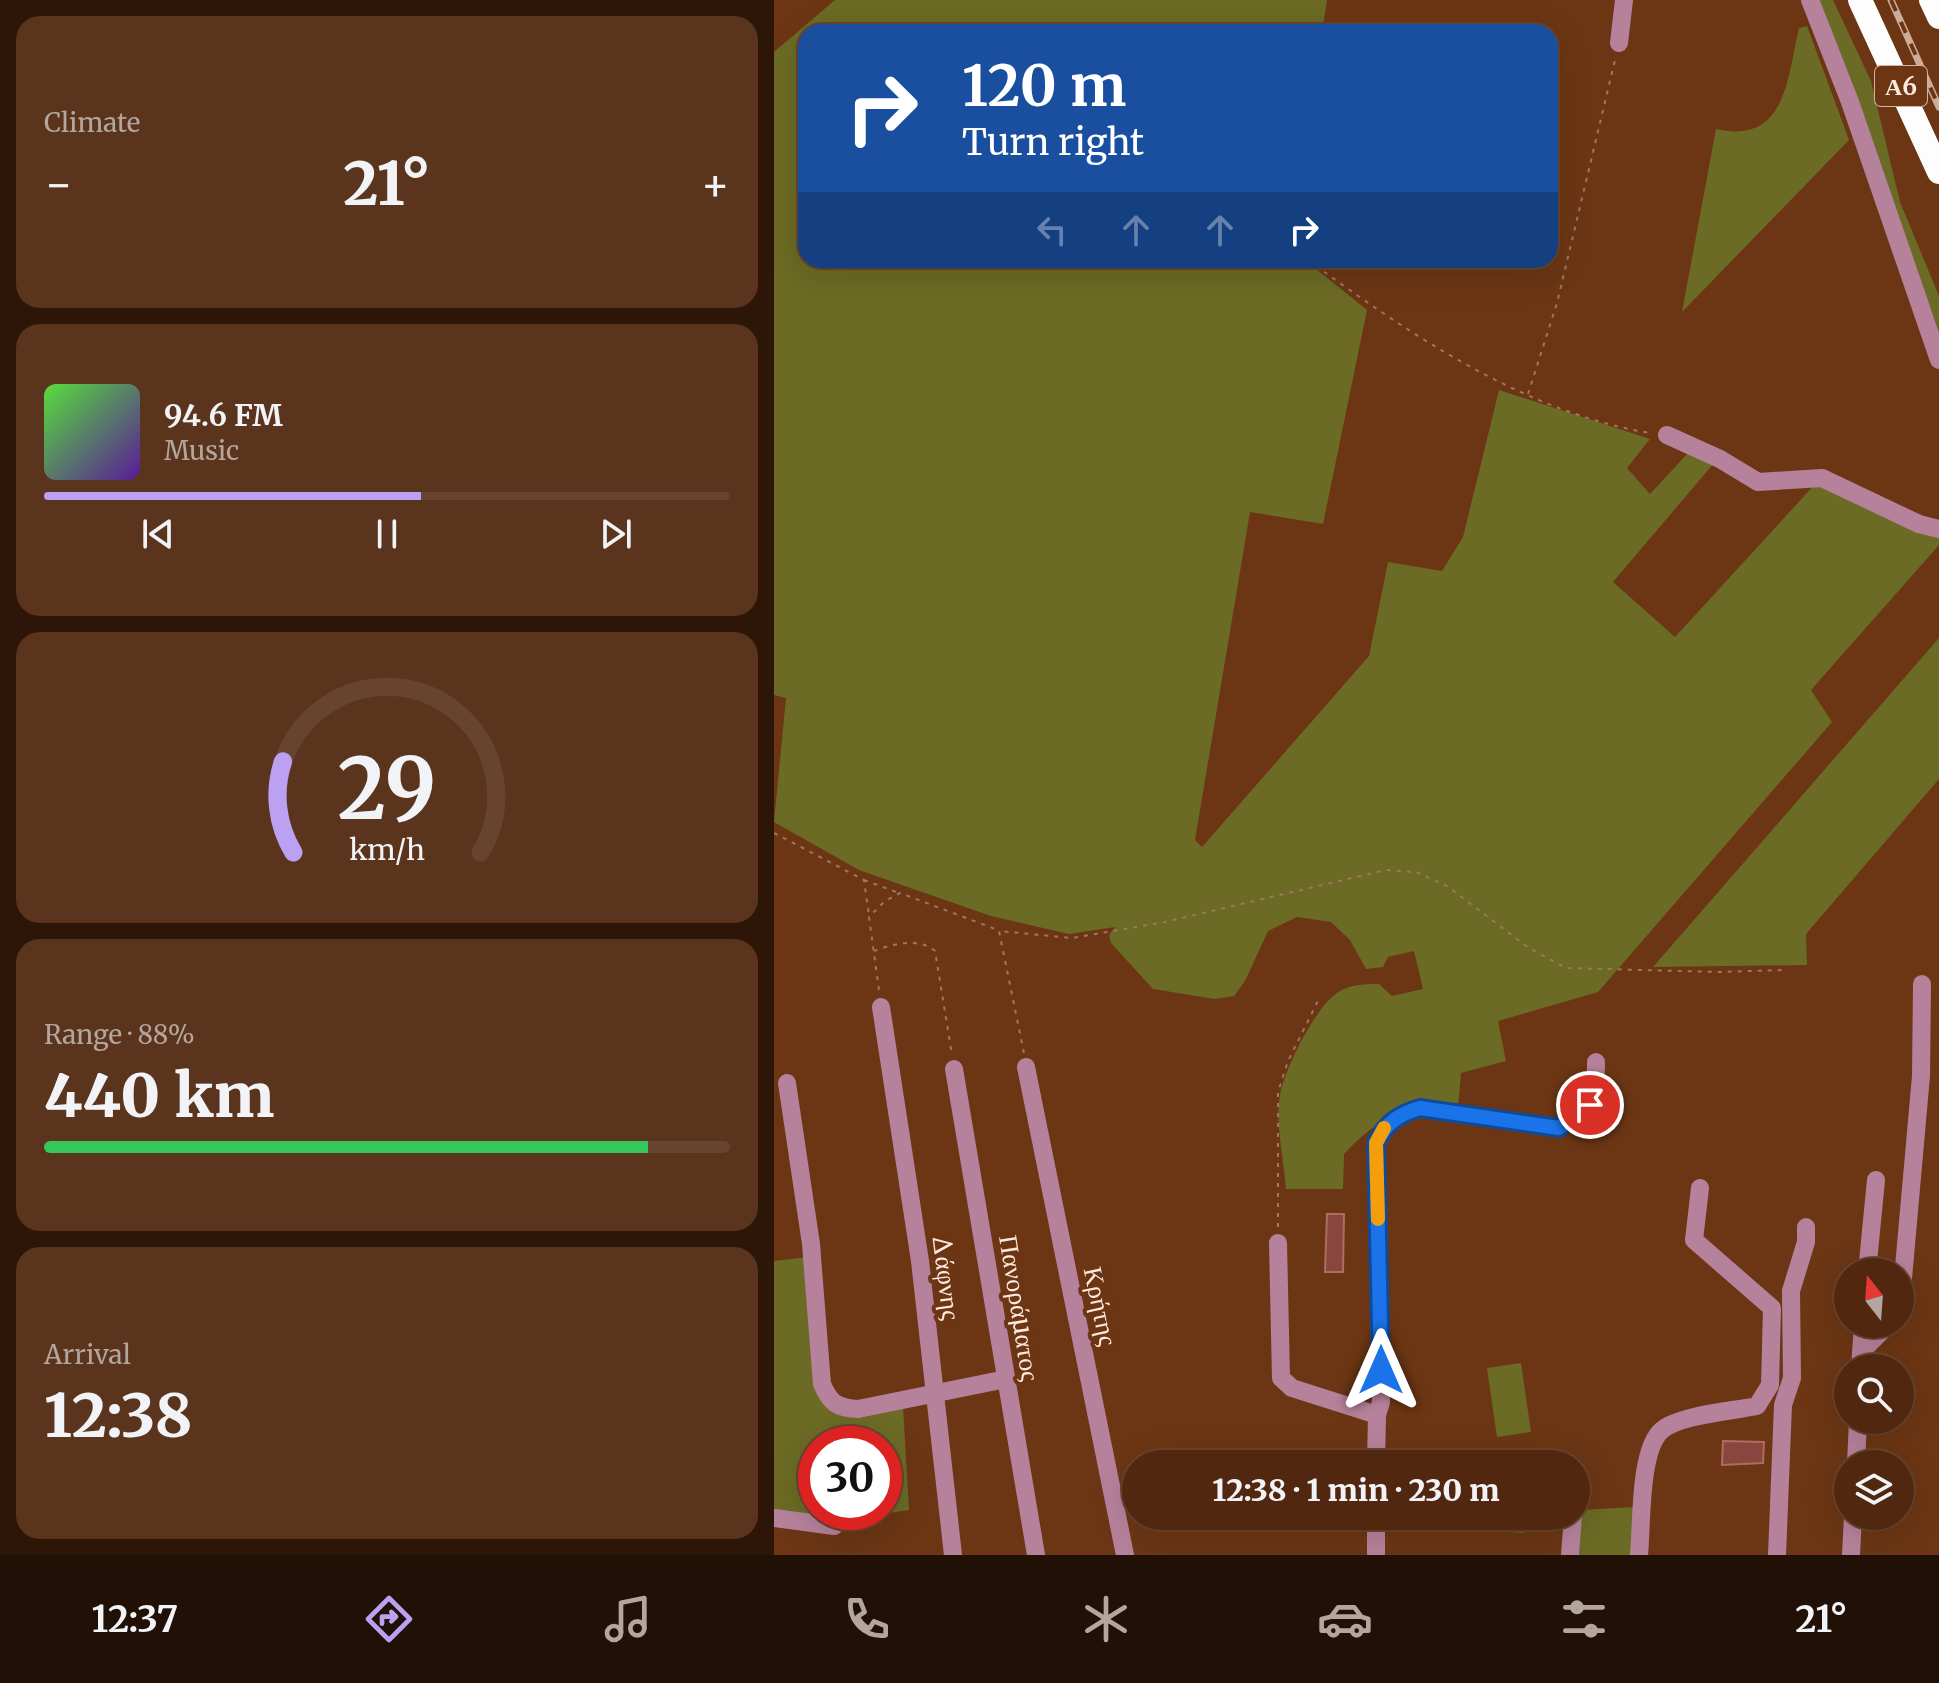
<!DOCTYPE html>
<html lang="en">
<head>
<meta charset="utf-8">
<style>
	body { margin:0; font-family:Merriweather,serif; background:#5b341d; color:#f1f3f6; height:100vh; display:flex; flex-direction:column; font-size:30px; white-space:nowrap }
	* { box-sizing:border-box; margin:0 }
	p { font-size:26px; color:#b4a69e }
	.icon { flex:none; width:44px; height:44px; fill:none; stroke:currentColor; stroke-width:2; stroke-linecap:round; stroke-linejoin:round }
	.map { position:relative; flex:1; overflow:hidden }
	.sheet { display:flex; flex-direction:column; gap:16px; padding:16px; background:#2d1608; width:774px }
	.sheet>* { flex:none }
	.hud { position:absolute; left:24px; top:24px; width:760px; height:244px; border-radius:24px; box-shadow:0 8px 32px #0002,0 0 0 2px #67442f; background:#1a4fa0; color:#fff; overflow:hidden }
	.needle { width:52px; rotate:343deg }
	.controls { position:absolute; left:1060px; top:1258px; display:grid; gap:16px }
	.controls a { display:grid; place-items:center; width:80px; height:80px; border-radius:50%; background:#51280f; box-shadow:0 8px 32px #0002,0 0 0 2px #67442f; font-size:40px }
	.speed { position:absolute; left:24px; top:1426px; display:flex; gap:16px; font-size:40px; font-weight:700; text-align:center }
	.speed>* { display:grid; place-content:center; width:104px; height:104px; border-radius:50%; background:#51280f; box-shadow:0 8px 32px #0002,0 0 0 2px #67442f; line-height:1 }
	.speed .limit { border:12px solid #d22; background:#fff; color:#111 }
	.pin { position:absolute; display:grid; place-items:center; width:68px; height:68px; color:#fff; margin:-34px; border:4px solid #fff; border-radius:50%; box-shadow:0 2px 8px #0007 }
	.me { position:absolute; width:88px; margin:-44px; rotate:0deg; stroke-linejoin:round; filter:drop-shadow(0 0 6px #0008) }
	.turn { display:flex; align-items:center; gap:28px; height:168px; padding:0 32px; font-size:36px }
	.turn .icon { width:104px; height:104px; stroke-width:2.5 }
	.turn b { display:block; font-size:56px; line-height:68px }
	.lanes { display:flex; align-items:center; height:76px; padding:0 32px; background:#0003; justify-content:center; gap:40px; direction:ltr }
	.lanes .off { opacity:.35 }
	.big { font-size:60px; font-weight:800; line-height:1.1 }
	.sheet .card { flex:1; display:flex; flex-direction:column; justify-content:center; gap:12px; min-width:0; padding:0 28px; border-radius:24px; background:#5b341d }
	.sheet .dial { align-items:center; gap:0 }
	.dial svg { height:208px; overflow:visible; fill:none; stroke:#67442f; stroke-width:7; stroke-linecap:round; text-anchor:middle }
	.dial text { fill:#f1f3f6; stroke:none }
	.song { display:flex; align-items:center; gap:24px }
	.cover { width:96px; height:96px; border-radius:12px; background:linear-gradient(135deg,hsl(110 70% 55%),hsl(270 70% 35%)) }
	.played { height:8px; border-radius:4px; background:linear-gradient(90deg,#bca0f2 55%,#67442f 55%) }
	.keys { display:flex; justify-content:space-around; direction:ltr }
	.heat { display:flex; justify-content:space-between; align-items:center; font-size:44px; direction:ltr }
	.charge { height:12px; border-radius:6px; background:linear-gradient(90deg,#34c759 88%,#67442f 0) }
	.trip { position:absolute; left:348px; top:1450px; width:468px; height:80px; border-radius:40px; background:#51280f; box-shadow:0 8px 32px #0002,0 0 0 2px #67442f; font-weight:800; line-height:80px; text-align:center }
	.tabs { display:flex; height:128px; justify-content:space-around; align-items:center; background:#201006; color:#b4a69e }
	.tabs .icon { width:56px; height:56px }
	.tabs .selected { color:#bca0f2 }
	.tabs b { font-size:36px; color:#f1f3f6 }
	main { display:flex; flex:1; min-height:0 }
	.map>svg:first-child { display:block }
</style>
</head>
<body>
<main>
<section class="sheet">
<div class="card"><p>Climate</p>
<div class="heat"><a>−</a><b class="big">21°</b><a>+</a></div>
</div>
<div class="card">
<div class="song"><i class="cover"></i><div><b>94.6 FM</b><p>Music</p></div></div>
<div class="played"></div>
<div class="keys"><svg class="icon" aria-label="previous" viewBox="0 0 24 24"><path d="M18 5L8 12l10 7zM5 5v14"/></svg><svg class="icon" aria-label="pause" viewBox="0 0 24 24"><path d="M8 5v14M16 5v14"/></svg><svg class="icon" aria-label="next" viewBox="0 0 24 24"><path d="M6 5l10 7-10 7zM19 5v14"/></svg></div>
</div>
<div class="card dial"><svg viewBox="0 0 100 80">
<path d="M14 69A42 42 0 1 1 86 69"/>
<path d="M14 69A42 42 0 0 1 10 34" stroke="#bca0f2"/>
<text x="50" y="56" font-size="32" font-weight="700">29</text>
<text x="50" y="72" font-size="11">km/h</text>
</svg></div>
<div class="card"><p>Range · 88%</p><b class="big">440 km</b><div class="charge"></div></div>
<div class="card"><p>Arrival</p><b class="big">12:38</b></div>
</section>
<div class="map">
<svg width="1165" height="1555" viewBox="0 0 1165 1555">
	<rect width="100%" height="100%" fill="#6c3614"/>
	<path fill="#6b6b25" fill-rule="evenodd" d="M61,0H553L548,32H32V260H531L593,310L549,524L476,512L421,840L428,847L595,656L614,562L668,571L689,537L725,390L876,439L853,468L876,494L916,451L940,463L839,582L901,637L1043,482L1165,533V545L1037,690L1058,722L824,992L724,1021L732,1061L687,1073L684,1109C624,1112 614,1109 570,1154L569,1189H512C510,1160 501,1124 506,1095C511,1068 541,1008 563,993C576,984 590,984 605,984L618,996L649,989L640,951L614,957L609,967L592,969L576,940L557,922L523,917L494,931L471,981L460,996L441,999L379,989L337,943L335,935L341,927L295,934L217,916L85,870L0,822L12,698L0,695V52Z
		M1042,0H1059L1097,81L1126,202L1165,296V331Z
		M1033,26L1075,140L908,312L942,129C1012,145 1013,79 1025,28Z
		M1165,638V779L1032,934L1033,965L879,967Z
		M34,1257L53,1407L129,1406L135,1510L55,1522L0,1515V1261ZM42,1444H110V1512H42Z
		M747,1363L757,1432L723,1437L713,1368Z
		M860,1507L857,1555H805L808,1510Z
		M710,1516H752L750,1533L709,1530Z"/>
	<path fill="#87473e" stroke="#b06c61" stroke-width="2" d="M553,1214H570L569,1272H551Z
		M949,1441L990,1442L989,1463L948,1465Z"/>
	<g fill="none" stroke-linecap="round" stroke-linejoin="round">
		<path stroke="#a0765c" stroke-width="2" stroke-dasharray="4 6" stroke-linecap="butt" d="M534,260C635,334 750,412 876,433
			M754,394L783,303L841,60
			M0,833L90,880L95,916
			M90,880L125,893
			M100,951C118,944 145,937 161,951L178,1055
			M105,990L95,917L111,901L126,893L224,930
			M250,1053L225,931L298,938L391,922L612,870L642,872L673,886L755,948L792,968L944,972L1010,970
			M504,1227V1092L514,1061L544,1001"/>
		<path stroke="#b6829b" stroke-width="18" d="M1036,0L1076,102L1165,360
			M845,43L850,0
			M893,435L946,459L984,482L1048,478L1145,524L1165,529
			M107,1007L146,1261L179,1555
			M252,1067L351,1555
			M180,1069L262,1555
			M13,1083L37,1244L48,1384C56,1403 63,1408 84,1409L232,1379
			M504,1243L507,1378L518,1388L603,1415
			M1093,1272L1102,1180
			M1126,1312L1147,1076L1148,984
			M1087,1352L1115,1324
			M1086,1368L1089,1324
			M602,1464L603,1415L607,1402L602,1143C612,1123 625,1114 646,1108L785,1128C816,1111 822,1096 822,1062
			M1082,1464L1084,1420
			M602,1516V1555
			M0,1518L60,1526
			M796,1555L799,1516
			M865,1555C868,1525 865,1449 888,1430C905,1415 959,1411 983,1406L996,1385L998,1308L920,1240L926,1188
			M1003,1555L1009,1405L1018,1378L1017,1291L1032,1242V1227
			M1077,1555L1079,1516"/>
		<path stroke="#fdfdfd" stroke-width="24" d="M1086,0L1165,172
			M1157,0L1165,17"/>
		<g stroke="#cdad9a" stroke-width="7">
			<path id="rail" d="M1117,0L1165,107"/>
		</g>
		<use href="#rail" stroke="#6c3614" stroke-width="4" stroke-dasharray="12" stroke-linecap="butt"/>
	</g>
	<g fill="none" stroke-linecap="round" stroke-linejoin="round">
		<g stroke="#114b97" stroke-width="20">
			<path id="route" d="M607,1370L602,1143C612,1123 625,1114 646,1108L785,1128L816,1105"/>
		</g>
		<use href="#route" stroke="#1a73e8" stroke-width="14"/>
		<path stroke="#f59e0b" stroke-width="14" d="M604,1219L602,1143L610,1128"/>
	</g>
	<g text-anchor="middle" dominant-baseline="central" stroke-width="8" stroke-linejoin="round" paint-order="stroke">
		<rect fill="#6c3614" stroke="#d2b3a1" stroke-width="2" x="1101" y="66" width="52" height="40" rx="6"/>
		<g font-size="24" font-weight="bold" fill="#fee9de">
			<text x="1127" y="86">Α6</text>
		</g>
		<g font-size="26" fill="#fee9de" stroke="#6c3614">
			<text transform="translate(173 1277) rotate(83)">Δάφνης</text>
			<text transform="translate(327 1306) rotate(78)">Κρήτης</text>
			<text transform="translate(246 1308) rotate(81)">Πανοράματος</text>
		</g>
	</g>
</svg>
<div class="controls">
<a><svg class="needle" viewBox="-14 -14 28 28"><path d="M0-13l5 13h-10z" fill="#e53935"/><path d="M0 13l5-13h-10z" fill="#b4a69e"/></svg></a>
<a><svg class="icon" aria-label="search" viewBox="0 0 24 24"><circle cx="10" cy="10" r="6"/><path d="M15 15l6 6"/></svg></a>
<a><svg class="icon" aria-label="layers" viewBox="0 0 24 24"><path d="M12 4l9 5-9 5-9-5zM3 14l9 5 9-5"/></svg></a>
</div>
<div class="speed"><div class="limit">30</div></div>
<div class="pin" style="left:816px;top:1105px;background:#d93025"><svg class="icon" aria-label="arrive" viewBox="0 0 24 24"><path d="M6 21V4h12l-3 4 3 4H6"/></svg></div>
<svg class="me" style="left:607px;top:1370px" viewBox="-20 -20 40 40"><path d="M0-17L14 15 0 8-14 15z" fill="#1a73e8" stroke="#fff" stroke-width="4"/></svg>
<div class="trip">12:38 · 1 min · 230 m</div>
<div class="hud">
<div class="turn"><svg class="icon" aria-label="right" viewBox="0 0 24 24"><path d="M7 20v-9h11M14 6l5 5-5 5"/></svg><div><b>120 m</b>Turn right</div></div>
<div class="lanes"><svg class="icon off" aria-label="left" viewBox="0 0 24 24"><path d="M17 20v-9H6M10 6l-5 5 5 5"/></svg><svg class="icon off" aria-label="ahead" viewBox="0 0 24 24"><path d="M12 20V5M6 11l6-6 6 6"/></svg><svg class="icon off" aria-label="ahead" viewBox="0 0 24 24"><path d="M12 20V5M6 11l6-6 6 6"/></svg><svg class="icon" aria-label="right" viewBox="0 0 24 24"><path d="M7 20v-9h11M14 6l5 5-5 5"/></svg></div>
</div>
</div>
</main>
<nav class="tabs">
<b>12:37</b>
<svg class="icon selected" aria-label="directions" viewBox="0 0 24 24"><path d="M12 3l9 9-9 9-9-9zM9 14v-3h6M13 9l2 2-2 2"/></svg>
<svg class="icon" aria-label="music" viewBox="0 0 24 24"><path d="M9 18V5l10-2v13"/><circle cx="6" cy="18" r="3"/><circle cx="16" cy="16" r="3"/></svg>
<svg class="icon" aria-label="phone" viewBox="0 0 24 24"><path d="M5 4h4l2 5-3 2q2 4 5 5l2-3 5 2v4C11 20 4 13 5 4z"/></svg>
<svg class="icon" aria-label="climate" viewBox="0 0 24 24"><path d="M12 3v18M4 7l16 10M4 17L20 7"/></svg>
<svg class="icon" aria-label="car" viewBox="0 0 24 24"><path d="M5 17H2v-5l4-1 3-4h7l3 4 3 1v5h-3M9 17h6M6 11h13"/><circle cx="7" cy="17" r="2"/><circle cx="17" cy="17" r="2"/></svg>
<svg class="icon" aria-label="filters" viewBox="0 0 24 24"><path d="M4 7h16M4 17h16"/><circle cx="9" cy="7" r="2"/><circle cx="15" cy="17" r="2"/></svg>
<b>21°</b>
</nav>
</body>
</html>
